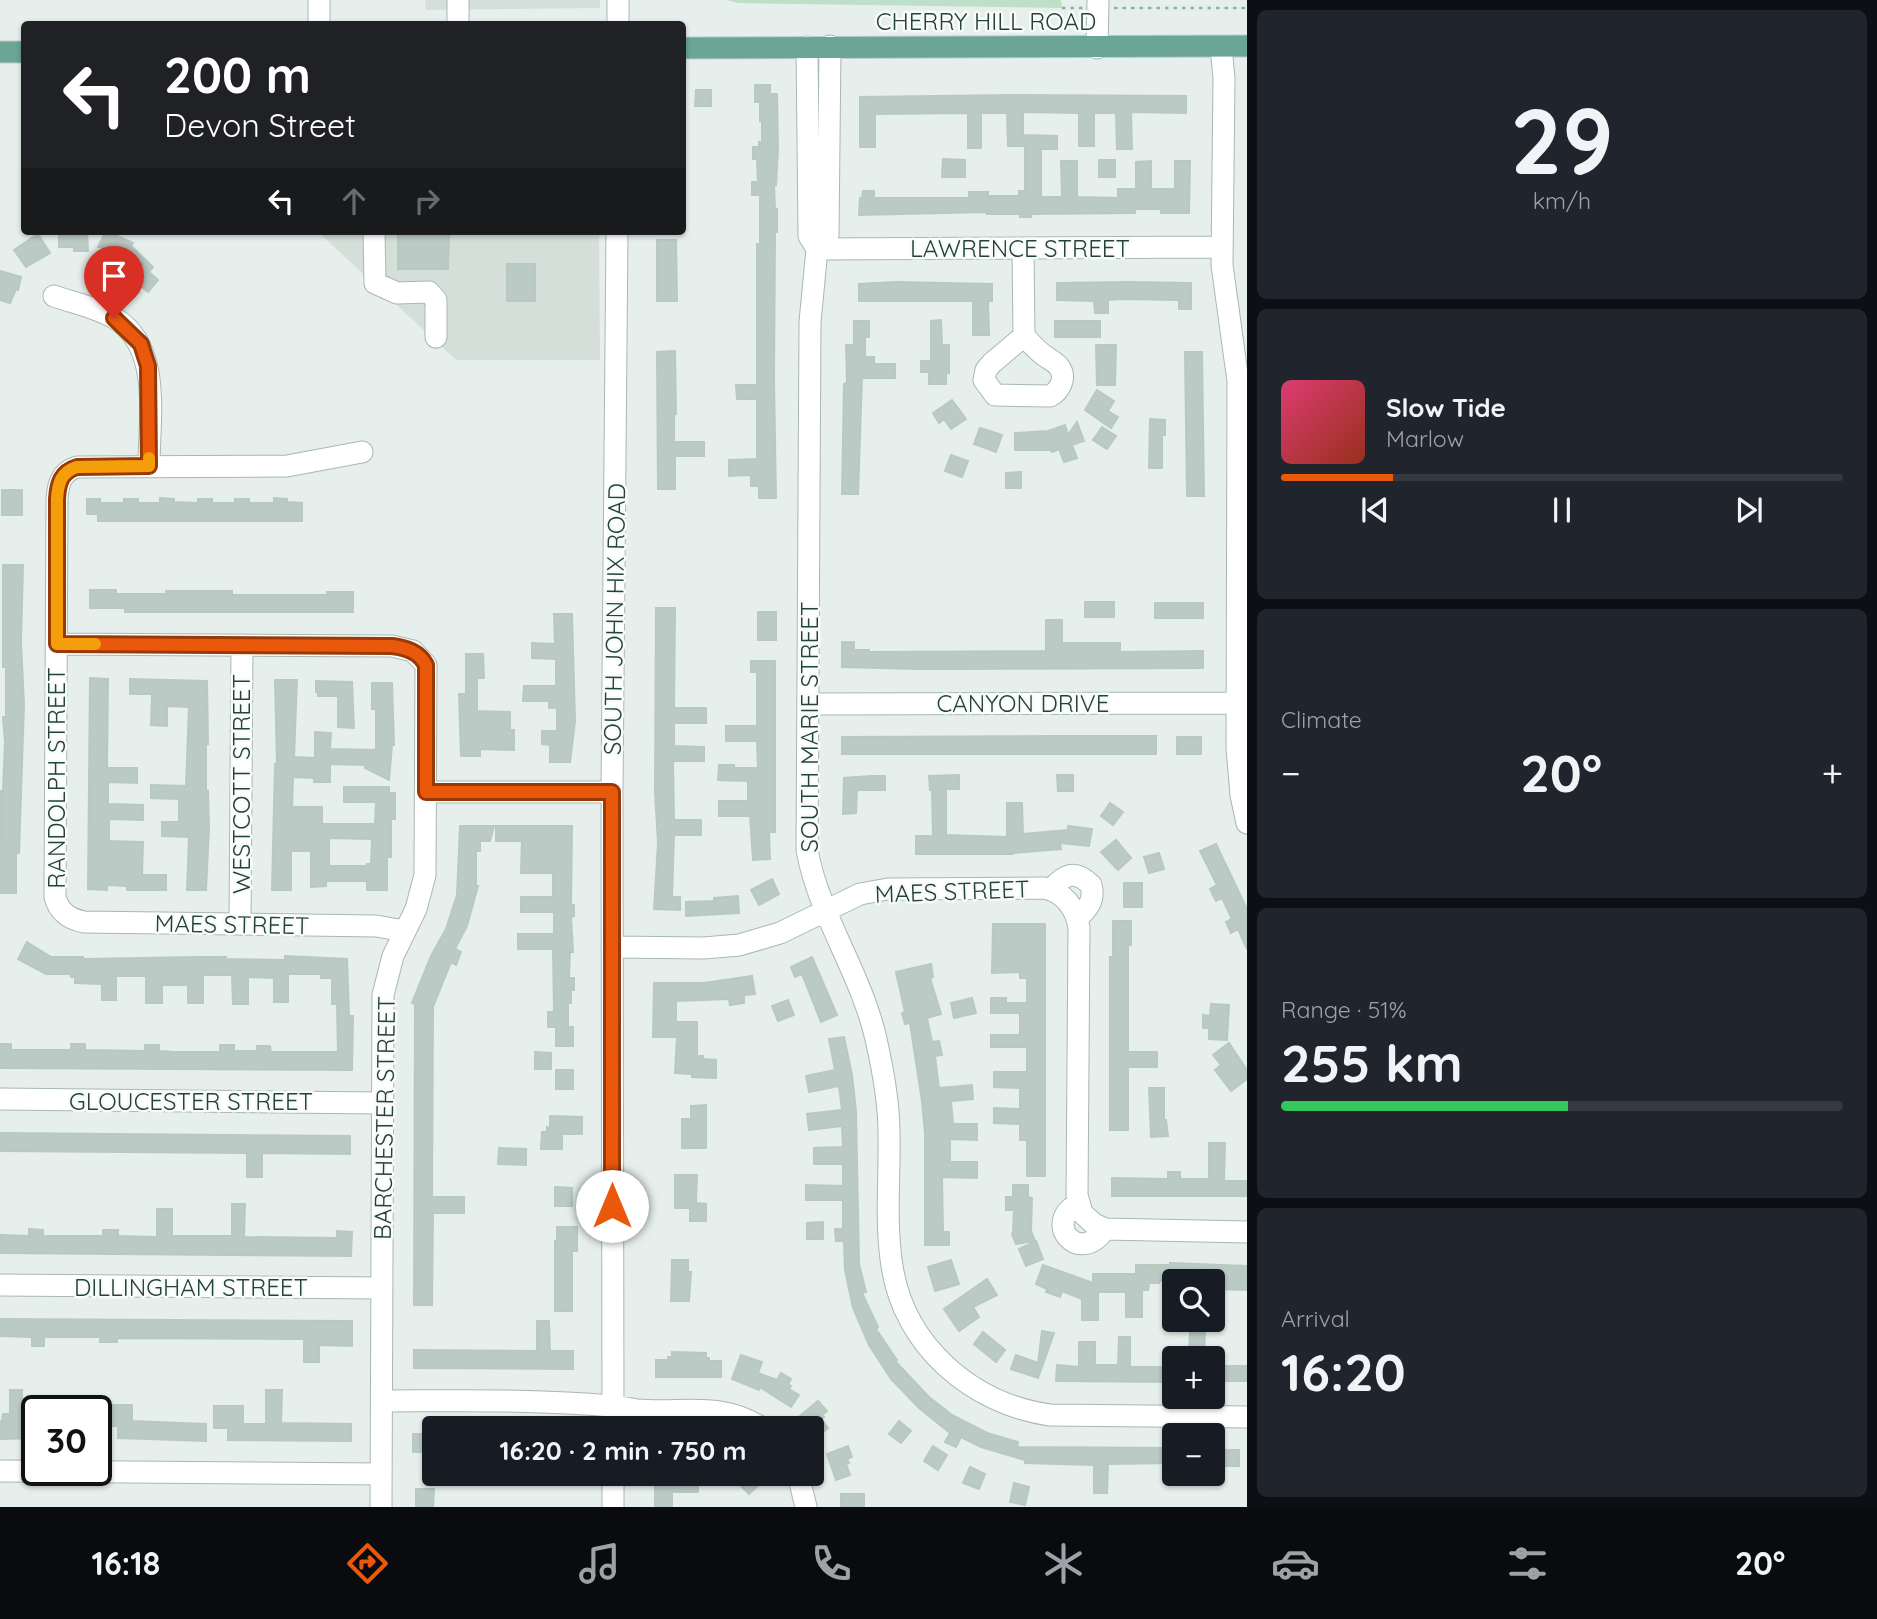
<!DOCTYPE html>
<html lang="en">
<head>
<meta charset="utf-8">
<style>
	body { margin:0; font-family:Quicksand,sans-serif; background:#20242c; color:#f1f3f6; height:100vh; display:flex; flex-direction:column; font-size:26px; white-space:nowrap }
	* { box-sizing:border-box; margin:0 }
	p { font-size:23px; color:#9ea1a6 }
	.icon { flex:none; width:38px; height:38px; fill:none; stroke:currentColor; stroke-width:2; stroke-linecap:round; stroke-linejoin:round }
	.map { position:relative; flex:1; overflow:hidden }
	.drawer { display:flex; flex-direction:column; gap:10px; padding:10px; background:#0d0f14; width:630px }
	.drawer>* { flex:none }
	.hud { position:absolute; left:21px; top:21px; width:665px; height:214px; border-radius:7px; box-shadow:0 2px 5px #0004; background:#202124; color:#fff; overflow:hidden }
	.controls { position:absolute; left:1162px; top:1269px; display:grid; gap:14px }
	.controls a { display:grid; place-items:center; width:63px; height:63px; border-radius:7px; background:#171b24; box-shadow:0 2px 5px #0004; font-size:35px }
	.speed { position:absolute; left:21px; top:1395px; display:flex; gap:14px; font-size:35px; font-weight:700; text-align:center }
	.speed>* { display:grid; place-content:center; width:91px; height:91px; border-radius:50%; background:#171b24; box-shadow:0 2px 5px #0004; line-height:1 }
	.speed .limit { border:4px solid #111; border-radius:10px; background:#fff; color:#111 }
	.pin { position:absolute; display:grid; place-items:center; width:60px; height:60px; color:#fff; margin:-72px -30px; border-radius:50% 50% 50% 0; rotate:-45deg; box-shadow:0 0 7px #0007 }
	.pin .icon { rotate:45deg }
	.me { position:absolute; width:77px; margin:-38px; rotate:0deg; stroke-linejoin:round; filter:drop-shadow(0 0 5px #0008) }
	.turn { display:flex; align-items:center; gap:24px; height:147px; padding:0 28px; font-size:32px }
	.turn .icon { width:91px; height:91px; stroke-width:2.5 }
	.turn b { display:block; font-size:49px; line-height:60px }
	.lanes { display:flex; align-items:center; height:66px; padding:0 28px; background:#0003; justify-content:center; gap:35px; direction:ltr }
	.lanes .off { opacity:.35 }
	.big { font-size:52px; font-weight:700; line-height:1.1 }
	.drawer .card { flex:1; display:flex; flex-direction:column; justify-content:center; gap:10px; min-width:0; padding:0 24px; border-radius:10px; background:#20242c }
	.drawer .dial { align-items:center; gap:0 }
	.dial b { font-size:91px; line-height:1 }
	.song { display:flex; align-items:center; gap:21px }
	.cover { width:84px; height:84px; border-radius:10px; background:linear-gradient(135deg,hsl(340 70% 55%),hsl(10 70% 35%)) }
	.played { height:7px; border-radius:4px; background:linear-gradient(90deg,#ea580c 20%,#363941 20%) }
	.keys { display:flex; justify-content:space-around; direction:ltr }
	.heat { display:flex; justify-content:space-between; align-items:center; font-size:38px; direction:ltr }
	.charge { height:10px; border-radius:5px; background:linear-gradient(90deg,#34c759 51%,#363941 0) }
	.trip { position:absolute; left:422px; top:1416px; width:402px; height:70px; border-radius:7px; background:#171b24; box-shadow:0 2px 5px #0004; font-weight:700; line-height:70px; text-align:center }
	.dock { display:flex; height:112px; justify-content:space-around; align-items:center; background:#090b0e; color:#9ea1a6 }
	.dock .icon { width:49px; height:49px }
	.dock .selected { color:#ea580c }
	.dock b { font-size:32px; color:#f1f3f6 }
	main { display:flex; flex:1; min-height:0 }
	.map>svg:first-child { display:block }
</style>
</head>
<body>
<main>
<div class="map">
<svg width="1247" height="1507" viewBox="0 0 1247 1507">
	<rect width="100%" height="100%" fill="#e6efeb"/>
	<path fill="#d4dfda" d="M425,0H600V8L426,10Z
		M317,231H599L600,360H456Z"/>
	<path fill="#bfe0c8" d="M727,0H1061L1062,8L737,3Z"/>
	<path fill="#bbcac4" stroke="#b8c9c2" stroke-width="2" fill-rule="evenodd" d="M755,85H770V94H777L778,150L776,185H774L775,209H777V232H775L774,380L776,498H759V486H751V475L729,476V460L757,459V399H737L736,385H757V244H760V195H752V182H758L757,159H753V147H759V142L762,143V121H760V102H755Z
		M696,90H711V106H695Z
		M1013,95L1186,96V113L1131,112L1132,149H1117L1116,113H1094V146H1079V113L1023,112V135L1057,136V149H1041V197H1062L1061,161H1077V197L1118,198V189H1136V162L1151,161V189H1175V161H1190L1189,213H1161V209H1135V213L1031,214V217H1020V214H987V212L859,215L860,198H862L863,191H874V198H969V192H988V196H1019V191H1025V146H1008L1007,113H981V148H968V113L875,114V147H860V97Z
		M943,159L965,160V177H942Z
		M1099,160H1115V177H1099Z
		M59,231H87L88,251H74V247H59Z
		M106,231L133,243L131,246L153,267L149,272L158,280L148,292L138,283L141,279L130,269L109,259L113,250L98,247Z
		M398,231H449L448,269H398Z
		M38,234L50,253L26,267L14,250Z
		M657,240H676L677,301H657Z
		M507,264H535V301H507Z
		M0,271L21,277L18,290L16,289L10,303L0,300Z
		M897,282L992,284V301H988L989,335H973V301H859V284Z
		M1129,282L1191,283V309H1179V300L1119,299L1108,300V313H1095L1094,301L1057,300V283Z
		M941,320L942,345H949V373H946V384H929V372H921V361H931V321Z
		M854,321H869V337H865V357H874V364H895V378H862L858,494H842L844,384L847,383L846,345H854Z
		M1055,321H1100V337H1055Z
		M1096,345H1116L1115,385H1097Z
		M675,351L676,414H674V442H704V456H675V489H658L657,352Z
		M1185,352H1202L1204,496H1187Z
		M1097,390L1114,401L1108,411L1118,417L1111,428L1085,410Z
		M952,400L966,419L951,429L944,419L939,423L933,413Z
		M1150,419L1165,420V435H1162V468H1149Z
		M1077,422L1084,441L1072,445L1077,458L1064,462L1059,449L1052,452L1051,450H1015V433L1048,431L1065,425L1068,435Z
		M1102,427L1116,436L1107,449L1093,440Z
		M980,428L1002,435L996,452L974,444Z
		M951,455L968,461L962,477L945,471Z
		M1021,472V488H1006V473Z
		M2,490H22V515H2Z
		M160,498L174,499V502L198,503V499H212V503H235V499H249V503H274V498L287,499V502L302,503V521H98V514H87V499H100V503H124V499H138V503H160Z
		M3,565H23L21,642L24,705L19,853H16V893H0L1,791H3L5,742L3,717H6V667H3Z
		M90,590H116V594H166V591H232V595H327V592H353V612H125V608H90Z
		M1085,602H1114V617H1085Z
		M1155,603H1203V618H1155Z
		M656,608H675L674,708H706V723H674V746L704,747V761H673L674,820H701V835H674L672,897H680V910L654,909L658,843L655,792Z
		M758,612H776V640H758Z
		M554,614H572L575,721L570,762H550V745L542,744V731H557V708H549V701H523L524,686H556V659L532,658V643L555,644Z
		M1046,620H1062V643H1120V652L1203,651V668L917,669L842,667V642H854V650H869V652L1046,651Z
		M466,654H483L484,678H477V711L510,712V730H514V750L480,749V756H461L459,694H466Z
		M751,661H775V832H769L770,859L753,860L750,816H719V801H748V781L718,780L719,765H734V768H758L757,741H726V726H757V672H751Z
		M90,678L108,679L107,768H137V783L108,782V804L143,805V820L109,819V841L143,842L142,875H166V890H127V886L107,885V890L88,889Z
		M130,679L207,681L208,744H206V790L208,791L209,828L206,890H187L189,837L162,836V822H179V799L151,798V785L186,786L189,707L167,706V726L151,725L152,694H130Z
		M275,680H297L294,757L315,758V732L331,733L330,749L376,750V709H372V683H392L394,745H392L389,780L365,768V765L330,764V782H314V778L293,777L292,807H322V824H375L376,802H344V787H389V793H395V819H391V857H387V890H367V881H326V886L311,887V851H291V890H272L275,764H277ZM329,838L372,839L371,864H367V866H329Z
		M316,681L352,682L354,728L338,727V696H318V692H316Z
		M1053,736H1156V754H842V737Z
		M1177,737H1201V754H1177Z
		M959,775V789H946V835L1007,837V803H1022L1023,834L1068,830V826L1092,829L1089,846L1060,843L1061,849L1013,853V854H916V836H933L932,790H930L929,776Z
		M1057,775H1073V791H1058Z
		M871,776H885V790H857L856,813L843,814L844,778Z
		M1110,803L1123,812L1113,825L1101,816Z
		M460,826H494L490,841H480V851H476V886H478L467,926L455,949L461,952L456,965L451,962L433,1007L432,1197H464V1213H433L432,1305H414L415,1004L412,1003L431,956L446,929L457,895Z
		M496,826H572L571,905H574V916L571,917L573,952H570L569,978H574V990H571V1003H568V1027H573V1046H556V1027H548V1012H554L553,949H518V934H554V912H521V897H553V873H521L522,841H496Z
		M1116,840L1131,858L1118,870L1101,852Z
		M1216,844L1247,909V949L1238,929L1231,933L1226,922L1232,919L1222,898L1216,901L1210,889L1217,885L1200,851Z
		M1159,853L1164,869L1149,873L1144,857Z
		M772,879L779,894L759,905L751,890Z
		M1124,883H1142V907H1124Z
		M738,896L739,913L686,916V902L714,901V898Z
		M1113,921H1131V945H1128V1052H1157V1067H1128V1130H1110V957H1113Z
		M993,924H1045V1176H1027V1140H1020V1124L994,1123V1108L1020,1109V1088L994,1087V1072H1027V1047H991V1035H1020V1013H991V998H1006V1003H1027V978H1020V972L992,973Z
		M27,942L51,957H83V959L198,957H226L225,959L285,960V956L347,959L349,1016H353L352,1070L0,1068V1044H11V1050H71V1044H85V1050L145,1051V1045H159V1051L174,1052H220V1045H234V1051H257V1046H270L271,1052H338L337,1004H332V978H321V974H288V1002H274V978L248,977V1004H233L232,975H203V1003H188V985H162V1003H146V976H116V1000H102V984L75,983V977H71V974H46L18,959Z
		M812,957L837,1015L821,1022L802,974L795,977L791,967Z
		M931,964L933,977L930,978L941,1014L927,1018L932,1042L939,1041L942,1055L935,1056L939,1088L972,1085L973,1099L951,1101L953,1124H977V1140L950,1139V1162H977V1178L942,1177L943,1232H949V1245H925V1134L922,1101L910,1023L905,1024L902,1013L905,1012L896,972Z
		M752,976L755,994L744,995V1003L730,1005L729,999L676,1001V1022H697V1056H703V1059L716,1060V1078L692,1077V1074L675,1073L677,1037H653L654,983H704Z
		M972,998L976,1013L954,1018L951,1003Z
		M788,1000L794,1015L778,1021L772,1006Z
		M1211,1004L1229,1005L1227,1040L1209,1039V1028H1203V1015L1210,1016Z
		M844,1037L852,1075L856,1111L859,1264L866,1292L862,1293L878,1327L876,1329L897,1360L895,1361L929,1397L952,1415L987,1433L1018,1442L1017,1447L1174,1448V1463L1108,1464L1107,1493H1094V1465L1025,1463V1460L981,1447L961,1437L956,1447L945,1442L950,1433L919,1408L891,1379L869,1345L853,1308L845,1270L844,1241H836L835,1229H843V1200H806V1185L843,1186V1164H814V1148L843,1147L842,1126L809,1130L807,1114L842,1110L839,1086L809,1092L806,1076L835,1070L829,1039Z
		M1229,1043L1247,1070V1079L1231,1091L1215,1070L1221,1065L1213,1055Z
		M535,1052L551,1053V1069H535Z
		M556,1070H573V1089H556Z
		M1149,1088H1164V1120H1166L1168,1136L1151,1137Z
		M706,1105V1148H682V1119H691V1106Z
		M550,1116L582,1117V1134H562V1149H541L542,1132H547V1127L550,1128Z
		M0,1133L350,1136V1154L262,1153V1177H247V1153L0,1151Z
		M1209,1143H1225L1224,1181H1247V1196H1112V1178L1168,1179V1172H1180V1179H1209Z
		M499,1148L526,1149V1165L498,1164Z
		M675,1175H697L696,1203L706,1204V1221H690V1208H675Z
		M1013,1185H1028V1197L1032,1198L1031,1231L1035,1241L1016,1244L1012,1234L1013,1233L1014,1210H1006V1197H1013Z
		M555,1187L572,1188V1206H555Z
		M232,1204H245L244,1237L337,1238V1231L352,1232L351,1256L0,1253V1235L29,1236V1229L43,1230V1236H103V1230H118V1236L157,1237V1209H172V1236H232Z
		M823,1222V1239H807V1223Z
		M557,1227H577V1251H572V1311H555V1241H557Z
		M1036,1241L1043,1259L1026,1266L1019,1249Z
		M672,1260H688V1272H691L689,1301H671Z
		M951,1260L959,1284L935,1291L928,1267Z
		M1170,1263L1247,1266V1290L1213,1289V1281H1159V1283H1149L1148,1290H1142V1317H1126V1292H1098V1320H1082V1299L1062,1291L1060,1297L1046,1292L1047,1289L1036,1284L1043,1265L1093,1283V1274H1136V1265H1170Z
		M987,1279L997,1295L973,1307L979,1317L959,1331L944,1309Z
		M0,1319L352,1321V1346L319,1345V1362H304V1339L117,1338V1342H100V1337H44V1346H32V1337L0,1336Z
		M537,1321H549L550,1351H573V1369L414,1368V1350L537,1351Z
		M1042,1331L1054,1333L1043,1364L1039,1363L1043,1364L1038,1378L1011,1369L1016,1355L1038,1363Z
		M983,1332L1005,1350L996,1362L974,1344Z
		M1190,1333H1205L1204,1353H1189Z
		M1119,1337H1130V1367H1174V1382L1056,1381L1057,1365L1079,1367V1342H1095V1365H1118Z
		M672,1352L706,1353V1358H709V1361H721V1377H656V1360H668V1357H672Z
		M741,1355L762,1362L758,1373L777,1380L781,1373L791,1379L788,1384L791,1386L789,1389L799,1395L791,1407L760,1387L759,1390L732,1379Z
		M1213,1366H1247V1381H1213Z
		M10,1390H22V1420H37V1438L0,1439V1421H2L3,1414H10Z
		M266,1390H282L281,1423L351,1424V1441L228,1440V1428H214V1406H243V1424H266Z
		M818,1401L827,1411L822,1415L824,1417L821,1419L828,1428L816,1437L812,1428H809L800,1416Z
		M103,1405H132V1421L206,1424V1441L118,1438V1426H103Z
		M899,1421L911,1431L901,1443L889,1434Z
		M413,1434H434V1452H413Z
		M848,1446L852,1457L847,1459L849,1463L846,1464L850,1475L836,1480L827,1454Z
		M933,1446L947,1455L938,1470L924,1461Z
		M1213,1450H1239V1466H1213Z
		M970,1467L985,1474L979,1489L963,1483Z
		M729,1474H754L762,1482L749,1494Z
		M655,1477H698V1492H672V1507H655Z
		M1014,1483L1029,1487L1025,1505L1010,1502Z
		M416,1489H434L433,1507H416Z
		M841,1494H864V1507H841Z"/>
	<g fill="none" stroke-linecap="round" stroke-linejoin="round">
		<g stroke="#a8b8b2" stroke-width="23">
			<path id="minor" d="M319,0V24
				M458,0V24
				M618,24V0
				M830,46L828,236L817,249L810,322L807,850C819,916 861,973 876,1039C883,1070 889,1101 889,1133C890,1177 885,1222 892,1266C904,1346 972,1404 1050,1415L1247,1417
				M807,47L809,236L817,249
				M1221,47L1224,78L1222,265L1238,381L1237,748L1241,795L1247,823
				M1097,48L1098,0
				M374,231L375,283L397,293L429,292L436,300V337
				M1023,248L1024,336C1031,343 1037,351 1045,356C1050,360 1056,362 1059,367C1067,377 1060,391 1050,396L995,395L984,380L986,370L992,363L1024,336
				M817,249L1222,247
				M54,296C74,303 98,308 116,319C162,348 149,419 149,466
				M362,452L287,466L77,467C61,472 58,484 57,499L55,897C59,912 69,919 84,922L376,926L405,931
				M57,644L392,646L413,651L426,665L425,875L416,909L393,956L383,995L381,1507
				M809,704L1237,703
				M426,792H612
				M1051,890C1064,874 1075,869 1091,885C1095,900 1088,909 1077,918
				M240,924L242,645
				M612,947L704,948L739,945L780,933L860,894L888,889L1044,888C1064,892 1076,908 1079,928L1077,1195L1082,1213L1094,1224L1105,1229L1247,1232
				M0,1099L382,1103
				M1078,1204C1042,1222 1079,1267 1105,1229
				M0,1285L382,1288
				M382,1401C458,1401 535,1399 611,1406C620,1406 629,1409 637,1410C683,1414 720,1401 762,1428
				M613,1428L612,792L617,231
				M0,1471L381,1474
				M798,1474L806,1507
				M613,1507V1474"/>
		</g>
		<g stroke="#c2cac8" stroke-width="23">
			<path id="major" d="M682,48L1247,46
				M0,52H24"/>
		</g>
		<path stroke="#86b3a5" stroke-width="2.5" stroke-dasharray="3.5 5" stroke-linecap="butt" d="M1062,8H1083
			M1114,8H1247"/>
		<use href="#minor" stroke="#fff" stroke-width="21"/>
		<use href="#major" stroke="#6aa596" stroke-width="21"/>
	</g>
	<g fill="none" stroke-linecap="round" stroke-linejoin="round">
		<g stroke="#983908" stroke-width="18">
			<path id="route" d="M114,318L141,344L148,366L149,466L77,467C61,472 58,483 57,499V644L392,646C407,648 419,652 426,665V792H612V1206"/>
		</g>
		<use href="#route" stroke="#ea580c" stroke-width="12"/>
		<path stroke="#f59e0b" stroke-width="12" d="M95,644H57V499C58,483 61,472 77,467L149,466V458"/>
	</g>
	<g text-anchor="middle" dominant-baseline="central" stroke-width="5" stroke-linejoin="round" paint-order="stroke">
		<g font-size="24" fill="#24423a" stroke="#f7fbf9">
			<text x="986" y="21">CHERRY HILL ROAD</text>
			<text x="1020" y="248">LAWRENCE STREET</text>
			<text transform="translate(614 619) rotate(-89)">SOUTH JOHN HIX ROAD</text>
			<text x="1023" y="703">CANYON DRIVE</text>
			<text transform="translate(809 727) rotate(-90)">SOUTH MARIE STREET</text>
			<text transform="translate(56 778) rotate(-90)">RANDOLPH STREET</text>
			<text transform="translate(241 784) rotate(-90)">WESTCOTT STREET</text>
			<text transform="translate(952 891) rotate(-2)">MAES STREET</text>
			<text transform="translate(232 924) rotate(1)">MAES STREET</text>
			<text x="191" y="1101">GLOUCESTER STREET</text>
			<text transform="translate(384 1118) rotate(-89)">BARCHESTER STREET</text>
			<text x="191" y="1287">DILLINGHAM STREET</text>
		</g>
	</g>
</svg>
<div class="controls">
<a><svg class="icon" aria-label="search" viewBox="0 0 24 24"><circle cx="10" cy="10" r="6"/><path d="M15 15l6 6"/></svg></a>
<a>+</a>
<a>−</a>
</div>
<div class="speed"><div class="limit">30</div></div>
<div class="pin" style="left:114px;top:318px;background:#d93025"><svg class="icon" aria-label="arrive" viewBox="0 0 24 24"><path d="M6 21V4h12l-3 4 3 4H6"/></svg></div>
<svg class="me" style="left:612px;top:1206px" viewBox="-20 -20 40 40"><circle r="19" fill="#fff"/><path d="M0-13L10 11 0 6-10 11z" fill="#ea580c"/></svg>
<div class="trip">16:20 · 2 min · 750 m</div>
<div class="hud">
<div class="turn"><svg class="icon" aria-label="left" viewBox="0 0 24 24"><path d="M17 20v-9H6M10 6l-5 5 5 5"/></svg><div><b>200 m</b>Devon Street</div></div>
<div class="lanes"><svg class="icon" aria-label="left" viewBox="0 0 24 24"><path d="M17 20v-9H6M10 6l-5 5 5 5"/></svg><svg class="icon off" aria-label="ahead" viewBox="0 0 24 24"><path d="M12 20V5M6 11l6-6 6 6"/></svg><svg class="icon off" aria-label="right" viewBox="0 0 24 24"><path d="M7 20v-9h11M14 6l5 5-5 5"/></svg></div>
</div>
</div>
<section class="drawer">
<div class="card dial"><b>29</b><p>km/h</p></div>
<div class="card">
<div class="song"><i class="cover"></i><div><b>Slow Tide</b><p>Marlow</p></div></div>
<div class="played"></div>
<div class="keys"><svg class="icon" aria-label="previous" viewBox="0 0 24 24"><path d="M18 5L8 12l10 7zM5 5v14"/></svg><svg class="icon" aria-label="pause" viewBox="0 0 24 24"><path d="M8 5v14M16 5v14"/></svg><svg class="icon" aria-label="next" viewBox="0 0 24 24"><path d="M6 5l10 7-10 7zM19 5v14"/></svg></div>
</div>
<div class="card"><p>Climate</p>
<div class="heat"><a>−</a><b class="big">20°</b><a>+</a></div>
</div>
<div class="card"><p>Range · 51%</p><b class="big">255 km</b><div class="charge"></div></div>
<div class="card"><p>Arrival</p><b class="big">16:20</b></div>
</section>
</main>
<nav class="dock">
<b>16:18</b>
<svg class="icon selected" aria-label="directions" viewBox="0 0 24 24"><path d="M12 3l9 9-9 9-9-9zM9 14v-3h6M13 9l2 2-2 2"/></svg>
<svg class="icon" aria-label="music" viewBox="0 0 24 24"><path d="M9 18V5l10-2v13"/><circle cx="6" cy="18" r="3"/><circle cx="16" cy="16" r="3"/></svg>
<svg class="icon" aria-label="phone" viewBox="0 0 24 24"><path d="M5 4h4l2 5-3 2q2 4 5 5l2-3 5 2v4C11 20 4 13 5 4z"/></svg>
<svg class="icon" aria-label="climate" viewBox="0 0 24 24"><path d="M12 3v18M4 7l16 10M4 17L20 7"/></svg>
<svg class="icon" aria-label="car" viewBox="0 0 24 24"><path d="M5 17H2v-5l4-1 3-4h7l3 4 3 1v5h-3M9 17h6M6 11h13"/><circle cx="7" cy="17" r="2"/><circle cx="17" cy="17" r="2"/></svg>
<svg class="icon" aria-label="filters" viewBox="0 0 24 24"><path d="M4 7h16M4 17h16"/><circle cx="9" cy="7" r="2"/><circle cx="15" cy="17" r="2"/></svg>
<b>20°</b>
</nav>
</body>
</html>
